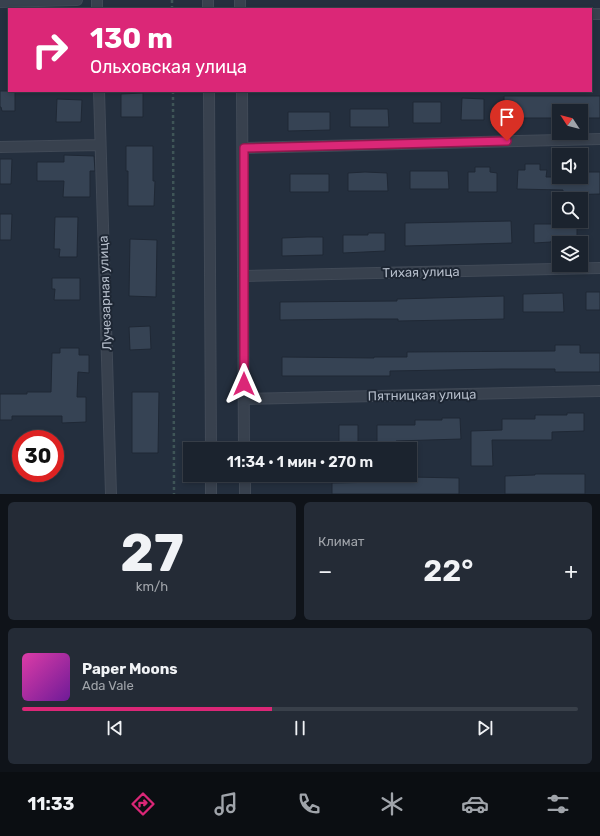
<!DOCTYPE html>
<html lang="ru">
<head>
<meta charset="utf-8">
<style>
	body { margin:0; font-family:Rubik,sans-serif; background:#242b36; color:#f1f3f6; height:100vh; display:flex; flex-direction:column; font-size:15px; white-space:nowrap }
	* { box-sizing:border-box; margin:0 }
	p { font-size:13px; color:#a0a4aa }
	.icon { flex:none; width:22px; height:22px; fill:none; stroke:currentColor; stroke-width:2; stroke-linecap:round; stroke-linejoin:round }
	.map { position:relative; height:494px; overflow:hidden }
	.sheet { display:flex; flex-direction:column; gap:8px; padding:8px; background:#0f1319; flex:1 }
	.sheet>* { flex:none }
	.banner { position:absolute; left:8px; top:8px; width:584px; height:84px; border-radius:0px; box-shadow:0 2px 6px #0003,0 0 0 1px #39404a; background:#db2777; color:#fff; overflow:hidden }
	.needle { width:26px; rotate:306deg }
	.controls { position:absolute; left:552px; top:104px; display:grid; gap:8px }
	.controls a { display:grid; place-items:center; width:36px; height:36px; border-radius:0px; background:#1b232e; box-shadow:0 2px 6px #0003,0 0 0 1px #39404a; font-size:20px }
	.speed { position:absolute; left:12px; top:430px; display:flex; gap:8px; font-size:20px; font-weight:700; text-align:center }
	.speed>* { display:grid; place-content:center; width:52px; height:52px; border-radius:50%; background:#1b232e; box-shadow:0 2px 6px #0003,0 0 0 1px #39404a; line-height:1 }
	.speed .limit { border:6px solid #d22; background:#fff; color:#111 }
	.pin { position:absolute; display:grid; place-items:center; width:34px; height:34px; color:#fff; margin:-41px -17px; border-radius:50% 50% 50% 0; rotate:-45deg; box-shadow:0 0 4px #0007 }
	.pin .icon { rotate:45deg }
	.me { position:absolute; width:44px; margin:-22px; rotate:0deg; stroke-linejoin:round; filter:drop-shadow(0 0 3px #0008) }
	.turn { display:flex; align-items:center; gap:14px; height:84px; padding:0 16px; font-size:18px }
	.turn .icon { width:52px; height:52px; stroke-width:2.5 }
	.turn b { display:block; font-size:28px; line-height:34px }
	.big { font-size:30px; font-weight:600; line-height:1.1 }
	.sheet .tile { flex:1; display:flex; flex-direction:column; justify-content:center; gap:6px; min-width:0; padding:0 14px; border-radius:6px; background:#242b36 }
	.sheet .dial { align-items:center; gap:0 }
	.dial b { font-size:52px; line-height:1 }
	.song { display:flex; align-items:center; gap:12px }
	.cover { width:48px; height:48px; border-radius:6px; background:linear-gradient(135deg,hsl(320 70% 55%),hsl(280 70% 35%)) }
	.played { height:4px; border-radius:2px; background:linear-gradient(90deg,#db2777 45%,#39404a 45%) }
	.keys { display:flex; justify-content:space-around; direction:ltr }
	.heat { display:flex; justify-content:space-between; align-items:center; font-size:22px; direction:ltr }
	.sheet .tiles { flex:1; display:grid; gap:8px; grid-template-columns:1fr 1fr }
	.tile:last-child { grid-column:span 2 }
	.trip { position:absolute; left:183px; top:442px; width:234px; height:40px; border-radius:0px; background:#1b232e; box-shadow:0 2px 6px #0003,0 0 0 1px #39404a; font-weight:600; line-height:40px; text-align:center }
	.tabs { display:flex; height:64px; justify-content:space-around; align-items:center; background:#0b0e12; color:#a0a4aa }
	.tabs .icon { width:28px; height:28px }
	.tabs .selected { color:#db2777 }
	.tabs b { font-size:18px; color:#f1f3f6 }
	.map>svg:first-child { display:block }
</style>
</head>
<body>
<div class="map">
<svg width="600" height="494" viewBox="0 0 600 494">
	<rect width="100%" height="100%" fill="#242f3e"/>
	<path fill="#364354" stroke="#1f2835" d="M0,91H15V111H2L1,107H0Z
		M143,93V117H121V94Z
		M504,96H600V118H581V111H559V118H504Z
		M462,98L484,99V120H461Z
		M57,99L82,100L81,122H56Z
		M413,102H441V123H413Z
		M350,109H388L389,127H350Z
		M288,112H330V130L288,131Z
		M126,146H153V181H155L154,206H128V171H126Z
		M64,155L94,156L95,171H90V197H63L64,181H37V162H64Z
		M0,159H12L11,184H0Z
		M525,164H540V170H547L546,177H581V172H600V194L563,195V190L517,189L518,170H525Z
		M475,167H490V172L497,173V192H468V172H475Z
		M410,171H448L449,189H410Z
		M365,172L387,173L388,191H348V173Z
		M290,174H329V192H290Z
		M0,214H12L11,240H0Z
		M55,217H78L77,257H59L60,249H54Z
		M511,221L512,243L405,246V223Z
		M560,222H577V240L551,241V242L534,243V224H560Z
		M368,233H385V251L343,253V235H368Z
		M307,237H323V255L282,256V238Z
		M130,239L157,240L156,297L129,296Z
		M52,278H80V300H54L55,289H52Z
		M586,292H600V310H586Z
		M563,293L564,312H523V294Z
		M504,296V319L398,321V319H366L280,320V302L397,301V299Z
		M150,326L151,349L130,350L129,327Z
		M555,345H580V353H600V372H555V369H502L390,371V376H282V357L374,358V357H407V352L555,351Z
		M60,348H79V355H89V373L78,372L77,397H86V422L62,423V416H12V420H0V394H27V392H51L52,353H60Z
		M132,392H159L158,453H132Z
		M567,413H584V431L552,432V440H492L493,466H471V431L502,430V419H535V415H567Z
		M442,418H460L461,439L396,441V444H377V425H415V420H442Z
		M339,425H358V445L339,444Z
		M535,474H585V494H505V476L535,475Z
		M410,477L459,478V494H332V483L383,482V479H410Z"/>
	<g fill="none" stroke-linecap="round" stroke-linejoin="round">
		<g stroke="#414a57" stroke-width="12">
			<path id="minor" d="M97,0V9
				M208,0V9
				M240,0V9
				M0,2L77,0
				M591,14H600
				M99,91L111,494
				M209,91L211,449
				M242,91L244,449
				M0,147L100,145
				M244,148L600,139
				M243,276L600,268
				M244,399L600,391
				M211,475V494
				M245,475V494"/>
		</g>
		<path stroke="#3f5557" stroke-width="2.5" stroke-dasharray="3 3" stroke-linecap="butt" d="M172,0V9
			M173,91L174,494"/>
		<use href="#minor" stroke="#38414e" stroke-width="10"/>
	</g>
	<g fill="none" stroke-linecap="round" stroke-linejoin="round">
		<g stroke="#8e194d" stroke-width="10">
			<path id="route" d="M244,384V148L507,141"/>
		</g>
		<use href="#route" stroke="#db2777" stroke-width="7"/>
	</g>
	<g text-anchor="middle" dominant-baseline="central" stroke-width="4" stroke-linejoin="round" paint-order="stroke">
		<g font-size="13" fill="#b4bcc9" stroke="#1d2633">
			<text transform="translate(421 272) rotate(-1)">Тихая улица</text>
			<text transform="translate(105 293) rotate(-92)">Лучезарная улица</text>
			<text transform="translate(422 395) rotate(-1)">Пятницкая улица</text>
		</g>
	</g>
</svg>
<div class="controls">
<a><svg class="needle" viewBox="-14 -14 28 28"><path d="M0-13l5 13h-10z" fill="#e53935"/><path d="M0 13l5-13h-10z" fill="#a0a4aa"/></svg></a>
<a><svg class="icon" aria-label="sound" viewBox="0 0 24 24"><path d="M4 9h4l5-4v14l-5-4H4zM17 9q2 3 0 6"/></svg></a>
<a><svg class="icon" aria-label="search" viewBox="0 0 24 24"><circle cx="10" cy="10" r="6"/><path d="M15 15l6 6"/></svg></a>
<a><svg class="icon" aria-label="layers" viewBox="0 0 24 24"><path d="M12 4l9 5-9 5-9-5zM3 14l9 5 9-5"/></svg></a>
</div>
<div class="speed"><div class="limit">30</div></div>
<div class="pin" style="left:507px;top:141px;background:#d93025"><svg class="icon" aria-label="arrive" viewBox="0 0 24 24"><path d="M6 21V4h12l-3 4 3 4H6"/></svg></div>
<svg class="me" style="left:244px;top:384px" viewBox="-20 -20 40 40"><path d="M0-17L14 15 0 8-14 15z" fill="#db2777" stroke="#fff" stroke-width="4"/></svg>
<div class="trip">11:34 · 1 мин · 270 m</div>
<div class="banner">
<div class="turn"><svg class="icon" aria-label="right" viewBox="0 0 24 24"><path d="M7 20v-9h11M14 6l5 5-5 5"/></svg><div><b>130 m</b>Ольховская улица</div></div>
</div>
</div>
<section class="sheet">
<div class="tiles">
<div class="tile dial"><b>27</b><p>km/h</p></div>
<div class="tile"><p>Климат</p>
<div class="heat"><a>−</a><b class="big">22°</b><a>+</a></div>
</div>
<div class="tile">
<div class="song"><i class="cover"></i><div><b>Paper Moons</b><p>Ada Vale</p></div></div>
<div class="played"></div>
<div class="keys"><svg class="icon" aria-label="previous" viewBox="0 0 24 24"><path d="M18 5L8 12l10 7zM5 5v14"/></svg><svg class="icon" aria-label="pause" viewBox="0 0 24 24"><path d="M8 5v14M16 5v14"/></svg><svg class="icon" aria-label="next" viewBox="0 0 24 24"><path d="M6 5l10 7-10 7zM19 5v14"/></svg></div>
</div>
</div>
</section>
<nav class="tabs">
<b>11:33</b>
<svg class="icon selected" aria-label="directions" viewBox="0 0 24 24"><path d="M12 3l9 9-9 9-9-9zM9 14v-3h6M13 9l2 2-2 2"/></svg>
<svg class="icon" aria-label="music" viewBox="0 0 24 24"><path d="M9 18V5l10-2v13"/><circle cx="6" cy="18" r="3"/><circle cx="16" cy="16" r="3"/></svg>
<svg class="icon" aria-label="phone" viewBox="0 0 24 24"><path d="M5 4h4l2 5-3 2q2 4 5 5l2-3 5 2v4C11 20 4 13 5 4z"/></svg>
<svg class="icon" aria-label="climate" viewBox="0 0 24 24"><path d="M12 3v18M4 7l16 10M4 17L20 7"/></svg>
<svg class="icon" aria-label="car" viewBox="0 0 24 24"><path d="M5 17H2v-5l4-1 3-4h7l3 4 3 1v5h-3M9 17h6M6 11h13"/><circle cx="7" cy="17" r="2"/><circle cx="17" cy="17" r="2"/></svg>
<svg class="icon" aria-label="filters" viewBox="0 0 24 24"><path d="M4 7h16M4 17h16"/><circle cx="9" cy="7" r="2"/><circle cx="15" cy="17" r="2"/></svg>
</nav>
</body>
</html>
